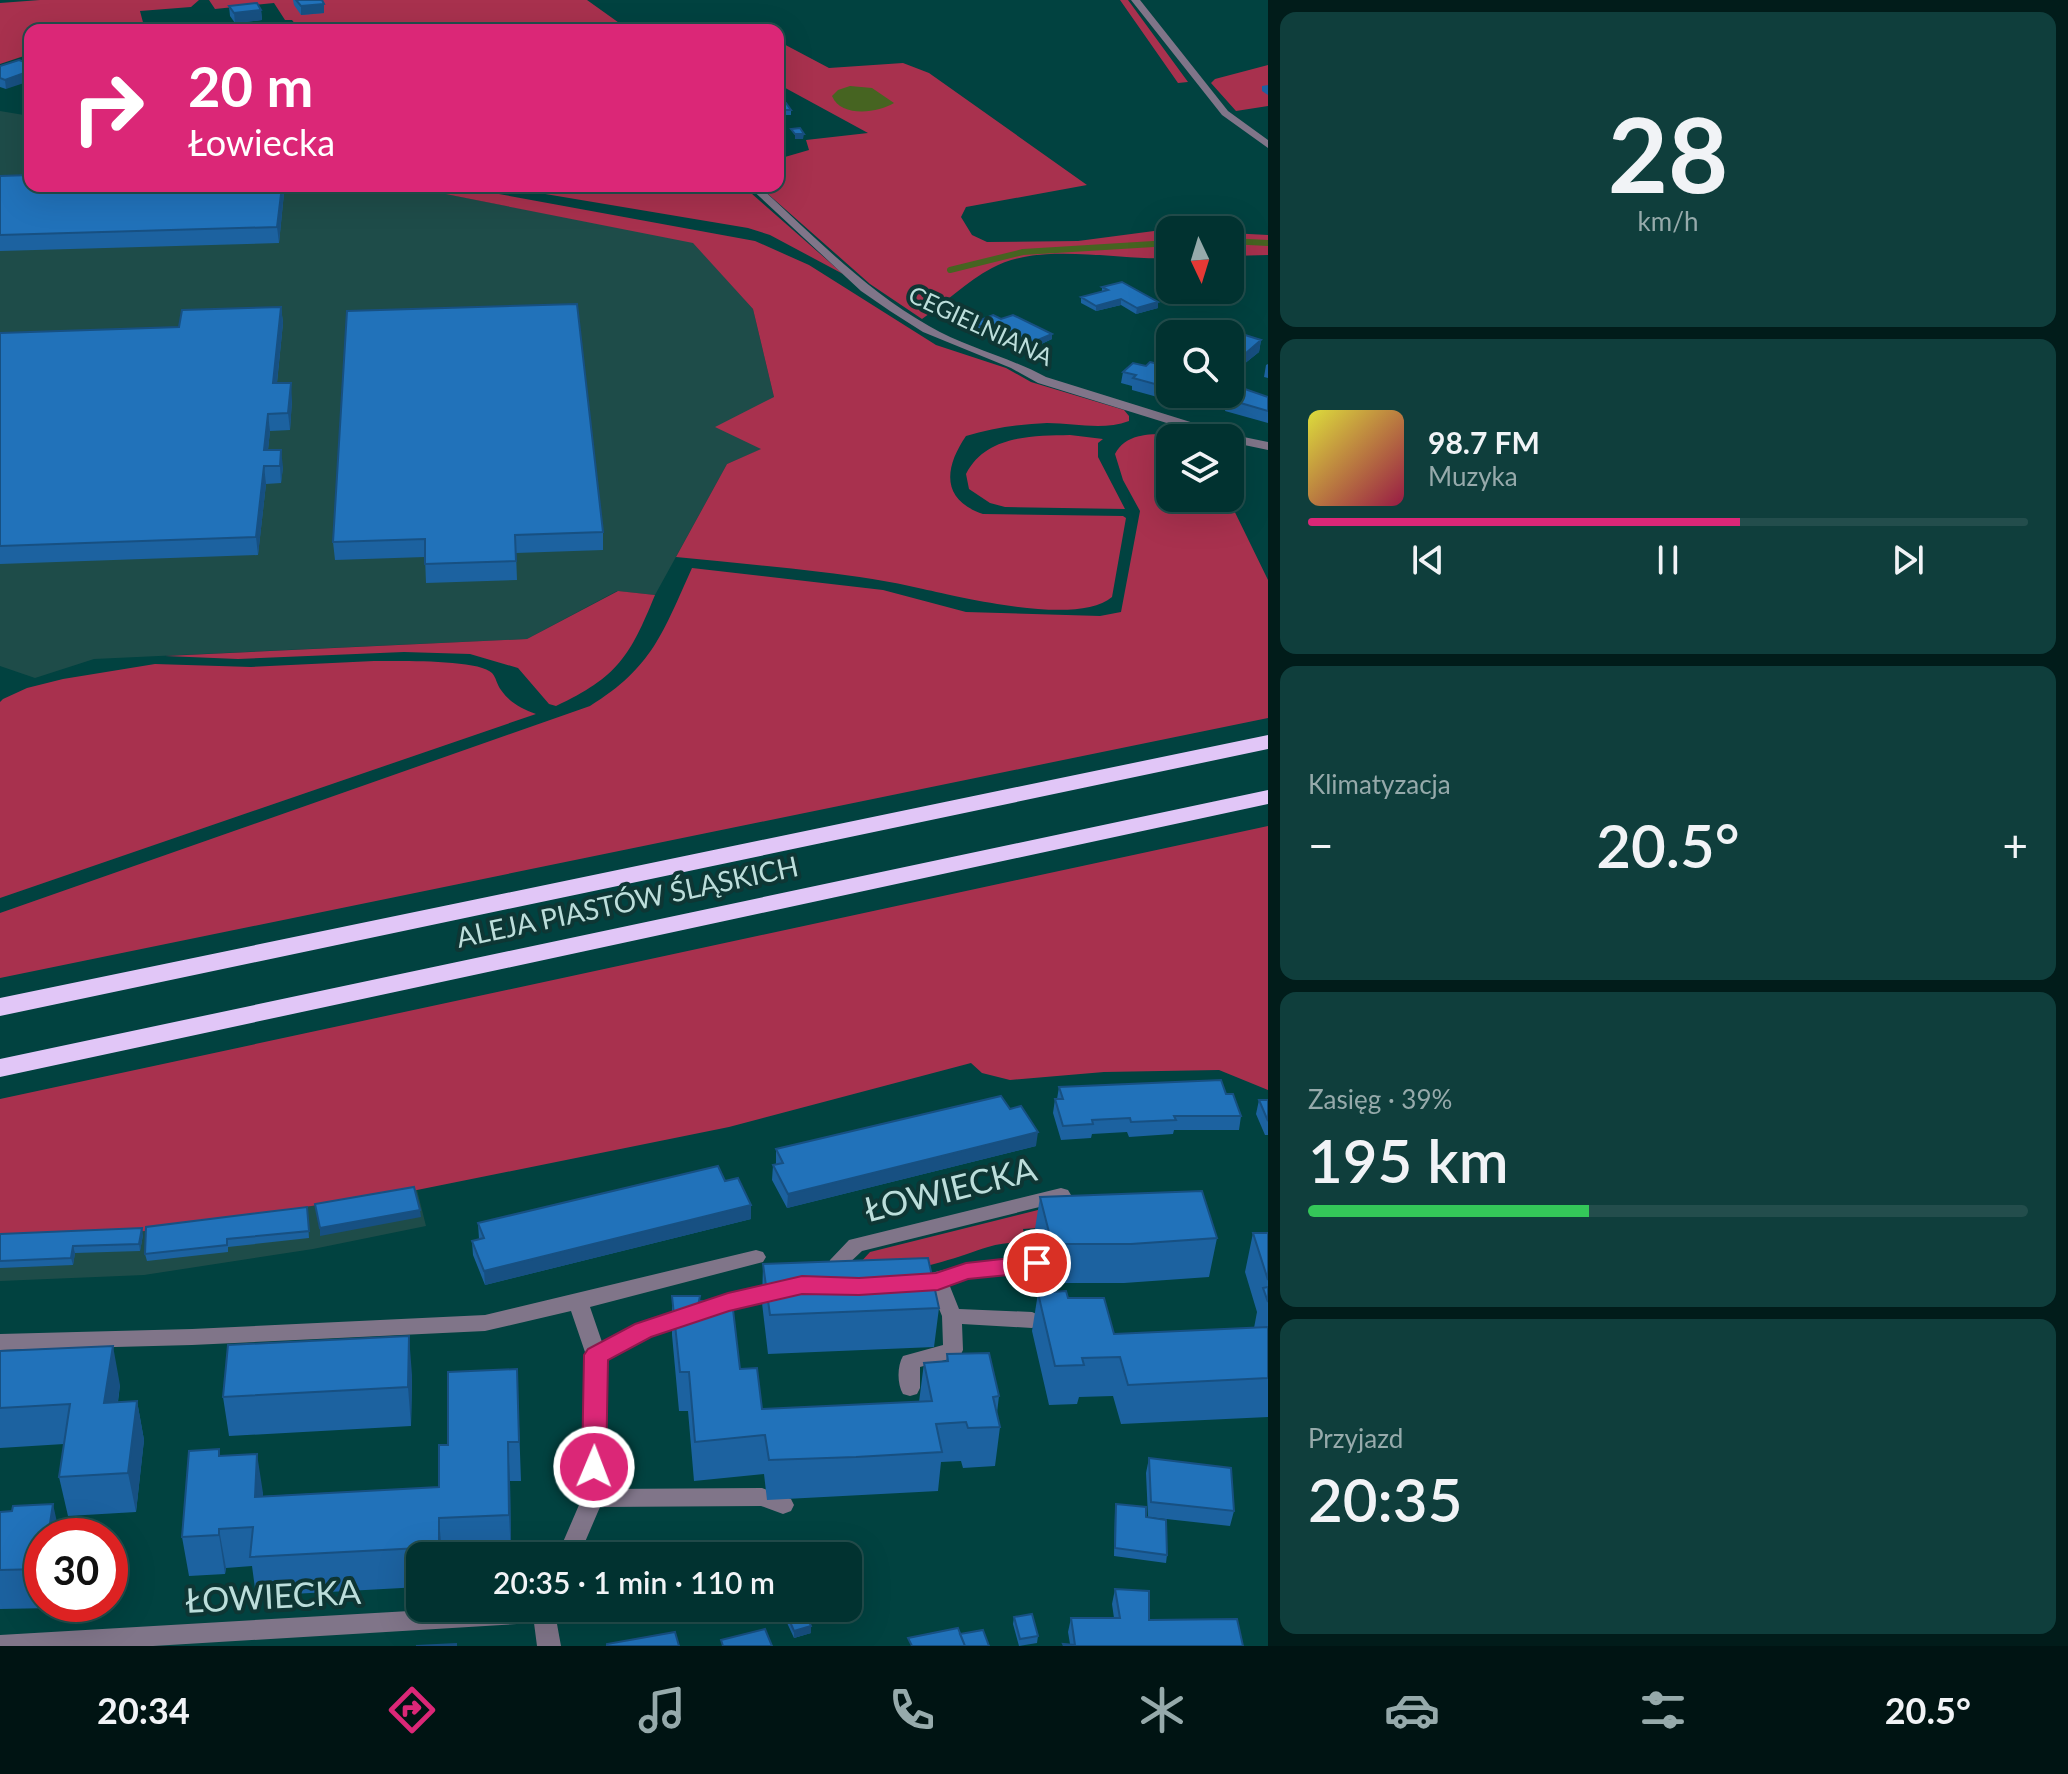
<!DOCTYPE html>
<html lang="pl">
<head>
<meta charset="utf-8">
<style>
	body { margin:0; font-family:Lato,sans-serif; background:#0f3e3c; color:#f1f3f6; height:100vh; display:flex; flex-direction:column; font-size:30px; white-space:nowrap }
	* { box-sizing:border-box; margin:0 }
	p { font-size:26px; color:#96aaab }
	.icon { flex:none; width:44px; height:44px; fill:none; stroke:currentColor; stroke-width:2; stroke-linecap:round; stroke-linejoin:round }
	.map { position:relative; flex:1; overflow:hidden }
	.details { display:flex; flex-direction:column; gap:12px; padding:12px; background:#011c1a; width:800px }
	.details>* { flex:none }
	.banner { position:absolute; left:24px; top:24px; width:760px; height:168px; border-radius:16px; box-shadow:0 8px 32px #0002,0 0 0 2px #234d4c; background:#db2777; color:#fff; overflow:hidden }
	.needle { width:52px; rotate:176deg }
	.fabs { position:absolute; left:1156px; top:216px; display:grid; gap:16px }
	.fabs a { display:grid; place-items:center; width:88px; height:88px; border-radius:16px; background:#013230; box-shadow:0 8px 32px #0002,0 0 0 2px #234d4c; font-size:40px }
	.speed { position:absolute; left:24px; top:1518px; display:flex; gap:16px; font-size:40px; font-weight:700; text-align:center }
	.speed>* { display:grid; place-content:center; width:104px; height:104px; border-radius:50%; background:#013230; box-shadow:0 8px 32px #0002,0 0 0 2px #234d4c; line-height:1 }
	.speed .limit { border:12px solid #d22; background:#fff; color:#111 }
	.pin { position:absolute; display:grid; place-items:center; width:68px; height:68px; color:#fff; margin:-34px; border:4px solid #fff; border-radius:50%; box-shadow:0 2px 8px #0007 }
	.me { position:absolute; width:88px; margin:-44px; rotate:1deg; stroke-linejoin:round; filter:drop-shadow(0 0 6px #0008) }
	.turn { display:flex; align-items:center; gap:28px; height:168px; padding:0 32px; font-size:36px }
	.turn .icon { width:104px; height:104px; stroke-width:2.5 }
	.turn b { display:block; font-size:56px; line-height:68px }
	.big { font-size:60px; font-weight:600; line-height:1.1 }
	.details .card { flex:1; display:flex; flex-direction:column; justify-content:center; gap:12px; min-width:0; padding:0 28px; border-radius:16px; background:#0f3e3c }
	.details .dial { align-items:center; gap:0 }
	.dial b { font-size:104px; line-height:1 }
	.song { display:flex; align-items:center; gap:24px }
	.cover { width:96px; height:96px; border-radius:12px; background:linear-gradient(135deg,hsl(60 70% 55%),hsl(340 70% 35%)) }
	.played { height:8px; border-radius:4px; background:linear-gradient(90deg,#db2777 60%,#234d4c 60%) }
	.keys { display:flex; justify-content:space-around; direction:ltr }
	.heat { display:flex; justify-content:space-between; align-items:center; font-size:44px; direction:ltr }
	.charge { height:12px; border-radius:6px; background:linear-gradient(90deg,#34c759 39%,#234d4c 0) }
	.trip { position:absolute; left:406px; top:1542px; width:456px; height:80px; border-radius:16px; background:#013230; box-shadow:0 8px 32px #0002,0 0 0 2px #234d4c; font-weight:600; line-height:80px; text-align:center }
	.tab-bar { display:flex; height:128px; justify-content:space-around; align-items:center; background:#001413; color:#96aaab }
	.tab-bar .icon { width:56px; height:56px }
	.tab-bar .selected { color:#db2777 }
	.tab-bar b { font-size:36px; color:#f1f3f6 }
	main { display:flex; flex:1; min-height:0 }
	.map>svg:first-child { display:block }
</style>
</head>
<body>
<main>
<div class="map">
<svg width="1268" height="1646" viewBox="0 0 1268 1646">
	<rect width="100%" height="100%" fill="#014240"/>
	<path fill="#1e4c49" d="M0,111L30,116V186H405L693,242L753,309L774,397L762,449L727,464L655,595L617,591L527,639L94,659L35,678L0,666Z
		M417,1190L426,1226L313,1249L144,1275L0,1281V1238L147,1231Z"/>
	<path fill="#a8314e" d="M40,0H199L191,7L140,11L145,30H30V54L0,64V3Z
		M209,0H587L629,30H300L292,20H285L274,3L215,9Z
		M1120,0H1128L1188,82L1178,83Z
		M778,41L829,68L903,63L929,73L1087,185L966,207L961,217L972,235L987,242L1078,241L1154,231H1170V258C1117,261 1041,241 992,268C967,281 945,303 922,319L870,284L759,186H778V159L809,150L806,140L868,133L778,84Z
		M1268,65V106L1236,111L1211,83L1215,79Z
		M405,186H455L755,241L809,265L936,345L1006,368L1031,382L1124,410L1129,416V421C1102,431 1075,423 1047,423C1020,424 992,428 966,436C944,468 941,500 983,514L1123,516L1126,518L1112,597C1078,626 965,598 923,589C890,581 855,576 821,572C773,566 724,562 676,557L727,464L761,449L715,427L774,397L753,309L693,243Z
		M497,186H743L843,274L770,235L748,228Z
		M1230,233L1268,235V255L1230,256Z
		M1168,434L1186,438H1170V498H1228L1268,580V718L0,978V913L590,706C653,667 663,632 692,568L883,590L966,612L1100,616L1121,612L1140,511L1123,480L1115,454C1125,434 1148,434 1168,434Z
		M1070,435L1103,439L1098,443V457L1125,509L1005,507L990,503L969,489L966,474C986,435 1031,436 1070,435Z
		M618,591L655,595C630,656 618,677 556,706L549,704L518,668L470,654L404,652L238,659L165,656L527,639Z
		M374,661C395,661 479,659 492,673C496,677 497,685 501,690C510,703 522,709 536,714L0,898V702L3,699L27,688L63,679L155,664L251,667Z
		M1268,826V1090L1219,1070L1104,1072L1010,1080L982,1073L971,1063L729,1127L417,1190L147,1231L0,1238V1099Z
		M1058,1205L1065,1226L1023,1229L1026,1241C1014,1243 1000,1243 988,1247C953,1258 893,1283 859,1264L870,1252Z"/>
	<path fill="#466421" d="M850,86L872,88L894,103C878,113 841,118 832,96L838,90Z"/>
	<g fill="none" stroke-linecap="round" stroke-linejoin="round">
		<path stroke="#466421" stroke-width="6" d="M1230,241L1268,243
			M950,270L1023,252L1170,243"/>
		<path fill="#807589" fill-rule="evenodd" d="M1131,0H1140L1228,111L1268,140V148L1222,115Z
			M748,186H759C813,235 865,290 929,326C965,347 1009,357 1046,377L1229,434L1268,442V450L1230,442V438H1215L1038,383L1011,368L923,332L890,311L861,291Z
			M1061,1188L1068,1190L1071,1195L1068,1200L862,1251L846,1266L840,1287L833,1290L826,1287L823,1282L830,1260L849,1240Z
			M756,1250L763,1252L766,1257L763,1262L590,1307L602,1342L636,1324L690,1307L697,1310L700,1315L697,1320L650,1336L606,1359L604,1489L762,1488L791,1499L794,1505L791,1511L783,1514L761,1506L600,1507L579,1556H557L582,1498L586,1355L571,1311L485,1331L192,1345L0,1350V1334L192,1329L485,1315Z
			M1037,1256L1044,1258L1047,1263L1044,1268L983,1275L949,1284L959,1309L1032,1312L1039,1315L1042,1320L1039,1325L1032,1328L962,1324L963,1350L960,1356L920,1367V1388L917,1394L910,1396L903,1394C897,1384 897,1366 903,1356L943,1345L942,1316L931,1289L915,1292L908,1289L905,1284L908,1279L974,1262Z
			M782,1281L789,1284L792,1289L789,1294L712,1315L705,1312L702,1307L705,1302Z
			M461,1608H557L555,1613L561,1646H537L534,1623L153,1646H0V1635Z"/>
		<path fill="#e1c6f7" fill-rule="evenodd" d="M1268,735V749L0,1016V998Z
			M1268,790V804L0,1077V1059Z"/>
	</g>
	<path fill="#1c62a0" d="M293,0H322L324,4V13L301,15L294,5Z
		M229,6L261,10L262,20L235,23L230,16Z
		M19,60L6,89L0,87V66Z
		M1268,85V95L1262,91V86Z
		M779,104L791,110V115H783L779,109Z
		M0,176L30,186H284V193L279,243L0,251Z
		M1102,287L1158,302V308L1136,314L1121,305L1096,311L1081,303V297L1102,292Z
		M1239,288L1238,299L1221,306L1192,290H1230Z
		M281,307L283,323L277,383L292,400L290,430L270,431L268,450L283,467L281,483L266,484L258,555L0,564V333L179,327Z
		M1200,321L1261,340L1259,352L1244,364L1230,361V334H1187L1188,329Z
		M973,323L1052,339L1024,352L972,329Z
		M1268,364V378L1264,377L1266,365Z
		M1146,366L1170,367V389L1161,398L1132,390V386L1121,383L1123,372Z
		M1268,397V423L1225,411L1227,399Z
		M603,532V550L516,553L517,580L426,583L425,557L335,560L333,542Z
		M1059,1087L1226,1094L1241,1116L1239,1130H1174L1173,1134L1129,1137L1127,1132L1092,1134L1091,1138L1061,1140L1053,1113L1055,1099H1057Z
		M1259,1100H1268V1135H1265L1256,1114Z
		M1010,1109L1036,1146L787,1208L772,1180L773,1165H776V1149Z
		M725,1181L751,1205V1219L485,1285L473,1255L472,1241L479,1239L478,1223Z
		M1040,1197L1217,1238L1209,1277L1124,1283H1046L1034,1235Z
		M307,1207L309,1238L228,1247V1252L147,1261L145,1254Z
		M1253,1233H1268V1417L1121,1424L1113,1396L1079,1397L1077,1404L1049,1405L1032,1331L1038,1293L1068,1298L1114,1334L1254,1328L1257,1312L1245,1272Z
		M0,1234L143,1235L140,1251L75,1253L73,1265L0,1268Z
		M763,1264L939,1308L934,1347L768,1354L762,1303Z
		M672,1296L699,1301L740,1369L762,1409L919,1402L924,1363L946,1362L947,1354L999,1396L997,1413L1000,1427L995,1466L963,1468L961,1461L941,1462L938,1491L767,1500L764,1474L694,1481L688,1411H679L672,1335Z
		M0,1351L120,1385L118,1402L137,1401L144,1440L136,1512L68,1516L59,1477L64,1444L0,1448Z
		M517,1369L521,1481H510L511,1554L472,1556H420V1587L256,1596L252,1566L226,1568L225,1574L189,1576L182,1537L219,1449L220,1456L263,1493V1496L439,1487Z
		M412,1375L411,1426L229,1436L223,1397Z
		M1149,1458L1234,1511L1230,1526L1148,1517L1146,1473Z
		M1116,1504L1146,1517L1167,1555L1166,1563L1114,1556L1115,1511Z
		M0,1512L42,1536V1604H53L52,1608L0,1609Z
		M1115,1589L1149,1620L1243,1646L1070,1644L1068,1632L1071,1618H1114L1112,1604Z
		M782,1608H803L811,1633L794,1638L782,1612Z
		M1014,1617L1038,1636L1037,1643L1019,1646L1013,1624Z"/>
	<path fill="#175082" d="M324,4V13L301,15V6Z
		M261,10L262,20L235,23L234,13Z
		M30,71V81L6,89L5,80Z
		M778,122H782V141L778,142Z
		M795,134H804L803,139H795Z
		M282,186H284V193L279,243L277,227Z
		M1239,288L1238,299L1221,306L1223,294Z
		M1121,299V305L1096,311V306Z
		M1158,302V308L1136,314L1137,308Z
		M281,307L283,323L275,401L273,383Z
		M1052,334V339L1024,352V346Z
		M1261,340L1259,352L1244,364L1246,353Z
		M1170,368V379L1161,387L1163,375Z
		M1170,378V389L1161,398L1162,386Z
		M291,383L292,400L290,430L288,413Z
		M268,414L270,431L266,468L264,450Z
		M281,450L283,467L281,483L280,466Z
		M264,466L266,484L258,555L256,537Z
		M1038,1132L1036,1146L787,1208L788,1194Z
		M751,1205V1219L485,1285L484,1271Z
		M420,1210L421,1217L320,1236V1228Z
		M142,1228L143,1235L140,1251L139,1244Z
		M73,1246L75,1253L73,1265L71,1258Z
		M409,1336L412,1375L411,1426L408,1387Z
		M113,1346L120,1385L112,1442L104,1403Z
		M137,1401L144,1440L136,1512L128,1473Z
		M508,1442L510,1481L511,1554L509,1515Z
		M257,1454L263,1493L261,1536L255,1497Z
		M53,1504L60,1536H48Z
		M439,1518L442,1556H440L439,1547Z
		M219,1529L226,1568L225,1574L219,1535Z
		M811,1626V1633L794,1638V1631Z"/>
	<path fill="#2172ba" stroke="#175082" stroke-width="2" d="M296,0H322L324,4L301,6Z
		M257,3L261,10L234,13L229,6Z
		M19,60L30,64V71L5,80L0,78V66Z
		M786,103L791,110H783L779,104Z
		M800,128L804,134H795L791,129Z
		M30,175V186H282L277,227L0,235V176Z
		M1122,282L1158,302L1137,308L1121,299L1096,306L1081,297L1108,290L1102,287Z
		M1230,283L1239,288L1223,294L1215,290H1230Z
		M577,304L603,532L515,535L516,561L425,564V539L333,542L347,311Z
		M281,307L273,383H291L288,413L268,414L264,450H281L280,466H264L256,537L0,546V333L179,327L182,310Z
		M993,315L1001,319L1013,315L1052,334L1024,346L973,323Z
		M1200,321L1261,340L1246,353L1231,349H1230V334H1202L1188,329Z
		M1150,362L1170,367V368L1163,375L1170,377V378L1162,386L1133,378L1136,375L1123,372L1133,363L1146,366Z
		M1242,388L1268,397V411L1227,399Z
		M1221,1080L1226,1094H1233L1241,1116H1174L1176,1120L1131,1122L1130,1118L1092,1120L1093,1124L1063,1126L1055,1099H1063L1059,1087Z
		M1001,1096L1010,1109L1021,1106L1038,1132L788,1194L773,1165L783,1163L776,1149Z
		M1259,1100H1268V1121Z
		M718,1166L725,1181L738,1178L751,1205L484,1271L472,1241L484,1238L478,1223Z
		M414,1187L420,1210L320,1228L315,1204Z
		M1202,1191L1217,1238L1131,1244H1052L1040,1197Z
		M307,1207L309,1231L227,1239V1245L145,1254L146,1227Z
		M142,1228L139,1244L73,1246L71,1258L0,1261V1234Z
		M1253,1233H1268V1280Z
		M928,1258L939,1308L770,1315L763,1264Z
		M1268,1287V1302L1263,1288Z
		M1066,1291L1068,1298H1104L1114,1334L1268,1327V1378L1128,1385L1120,1357L1082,1358L1084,1365L1055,1366L1038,1293Z
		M672,1296H700L699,1301H732L740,1369L757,1368L762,1409L932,1401L924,1363L948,1361L947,1354L989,1353L999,1396L993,1397L1000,1427L968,1428L966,1422L936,1424L942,1452L856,1457L769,1460L765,1435L695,1442L689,1372H680Z
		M409,1336L408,1387L223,1397L228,1345Z
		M113,1346L104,1403L137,1401L128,1473L59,1477L70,1404L0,1408V1351Z
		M517,1369L519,1442H508L509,1515L439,1518V1547L250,1557L253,1527L219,1529V1535L182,1537L189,1451L219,1449V1456L257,1454L255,1497L439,1487V1445H448V1372Z
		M1149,1458L1231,1468L1234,1511L1151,1502Z
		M53,1504L48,1536H42V1569L0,1570V1512L12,1511L13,1506Z
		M1116,1504L1146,1507V1517L1166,1520L1167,1555L1115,1548Z
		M1115,1589L1149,1591V1620L1237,1619L1243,1646H1064L1063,1644L1075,1645L1071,1618H1120Z
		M784,1608H803L811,1626L794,1631Z
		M1032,1614L1038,1636L1020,1639L1014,1617Z
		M958,1628L965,1646H912L908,1638Z
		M765,1629L772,1646H723L721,1640Z
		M983,1630L989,1646H965L960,1634Z
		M675,1632L679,1646H607V1644Z
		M456,1644V1646H416Z"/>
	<path fill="#db2777" stroke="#8e194d" stroke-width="2" d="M1037,1255L1045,1257L1048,1263L1045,1269L1037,1272L968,1279L938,1290L859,1295L802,1294L729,1311L651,1337L608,1360L606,1467L603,1474L594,1477L585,1474L582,1467L584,1355L588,1349L635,1324L728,1293L802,1276L859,1278L936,1273L966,1263Z"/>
	<g text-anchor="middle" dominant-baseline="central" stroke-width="8" stroke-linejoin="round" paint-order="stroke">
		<g font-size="24" fill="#bcdedb" stroke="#0e3634">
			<text transform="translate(981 325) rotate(25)">CEGIELNIANA</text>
		</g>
		<g font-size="28" fill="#bcdedb" stroke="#0e3634">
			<text transform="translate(627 901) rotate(-12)">ALEJA PIASTÓW ŚLĄSKICH</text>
		</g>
		<g font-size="34" fill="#bcdedb" stroke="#0e3634">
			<text transform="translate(950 1188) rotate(-14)">ŁOWIECKA</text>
			<text transform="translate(273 1595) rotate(-3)">ŁOWIECKA</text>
		</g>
	</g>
</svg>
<div class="fabs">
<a><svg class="needle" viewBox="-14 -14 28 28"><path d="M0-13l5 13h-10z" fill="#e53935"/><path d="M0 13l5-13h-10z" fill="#96aaab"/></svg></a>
<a><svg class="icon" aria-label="search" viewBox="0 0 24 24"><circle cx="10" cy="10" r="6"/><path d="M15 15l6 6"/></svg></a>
<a><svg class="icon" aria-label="layers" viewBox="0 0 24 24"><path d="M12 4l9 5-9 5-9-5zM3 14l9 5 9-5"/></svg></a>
</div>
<div class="speed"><div class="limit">30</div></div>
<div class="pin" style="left:1037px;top:1263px;background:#d93025"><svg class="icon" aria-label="arrive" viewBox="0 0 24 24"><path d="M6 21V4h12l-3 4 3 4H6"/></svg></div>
<svg class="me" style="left:594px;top:1467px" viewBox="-20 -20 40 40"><circle r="17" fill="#db2777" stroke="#fff" stroke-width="3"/><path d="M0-11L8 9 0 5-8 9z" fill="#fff"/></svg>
<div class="trip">20:35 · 1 min · 110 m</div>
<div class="banner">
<div class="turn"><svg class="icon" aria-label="right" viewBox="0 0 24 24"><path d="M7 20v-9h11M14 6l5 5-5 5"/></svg><div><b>20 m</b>Łowiecka</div></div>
</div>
</div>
<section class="details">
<div class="card dial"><b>28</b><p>km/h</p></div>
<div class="card">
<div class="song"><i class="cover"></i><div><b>98.7 FM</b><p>Muzyka</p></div></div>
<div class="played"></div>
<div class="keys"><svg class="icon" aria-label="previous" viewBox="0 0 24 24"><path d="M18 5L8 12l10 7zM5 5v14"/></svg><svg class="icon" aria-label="pause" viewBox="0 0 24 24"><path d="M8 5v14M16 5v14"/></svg><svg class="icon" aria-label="next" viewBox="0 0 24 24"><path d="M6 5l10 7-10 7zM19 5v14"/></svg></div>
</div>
<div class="card"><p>Klimatyzacja</p>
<div class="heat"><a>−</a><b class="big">20.5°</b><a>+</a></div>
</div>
<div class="card"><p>Zasięg · 39%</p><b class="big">195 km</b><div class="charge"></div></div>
<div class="card"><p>Przyjazd</p><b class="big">20:35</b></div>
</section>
</main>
<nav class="tab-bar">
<b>20:34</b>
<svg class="icon selected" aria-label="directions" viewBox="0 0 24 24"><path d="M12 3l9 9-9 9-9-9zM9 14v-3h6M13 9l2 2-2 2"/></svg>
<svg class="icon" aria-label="music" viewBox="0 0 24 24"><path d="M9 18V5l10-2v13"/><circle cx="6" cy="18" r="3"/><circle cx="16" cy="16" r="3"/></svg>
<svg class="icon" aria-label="phone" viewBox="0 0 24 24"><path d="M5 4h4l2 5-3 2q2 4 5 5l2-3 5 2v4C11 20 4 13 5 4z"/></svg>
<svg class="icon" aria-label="climate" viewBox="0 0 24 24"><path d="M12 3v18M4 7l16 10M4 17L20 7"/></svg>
<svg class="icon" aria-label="car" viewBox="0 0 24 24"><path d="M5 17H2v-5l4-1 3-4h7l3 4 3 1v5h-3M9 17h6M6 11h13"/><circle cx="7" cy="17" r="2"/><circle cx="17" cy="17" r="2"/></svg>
<svg class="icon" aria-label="filters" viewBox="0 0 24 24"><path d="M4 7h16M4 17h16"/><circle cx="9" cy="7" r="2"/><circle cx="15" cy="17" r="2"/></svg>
<b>20.5°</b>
</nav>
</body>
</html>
